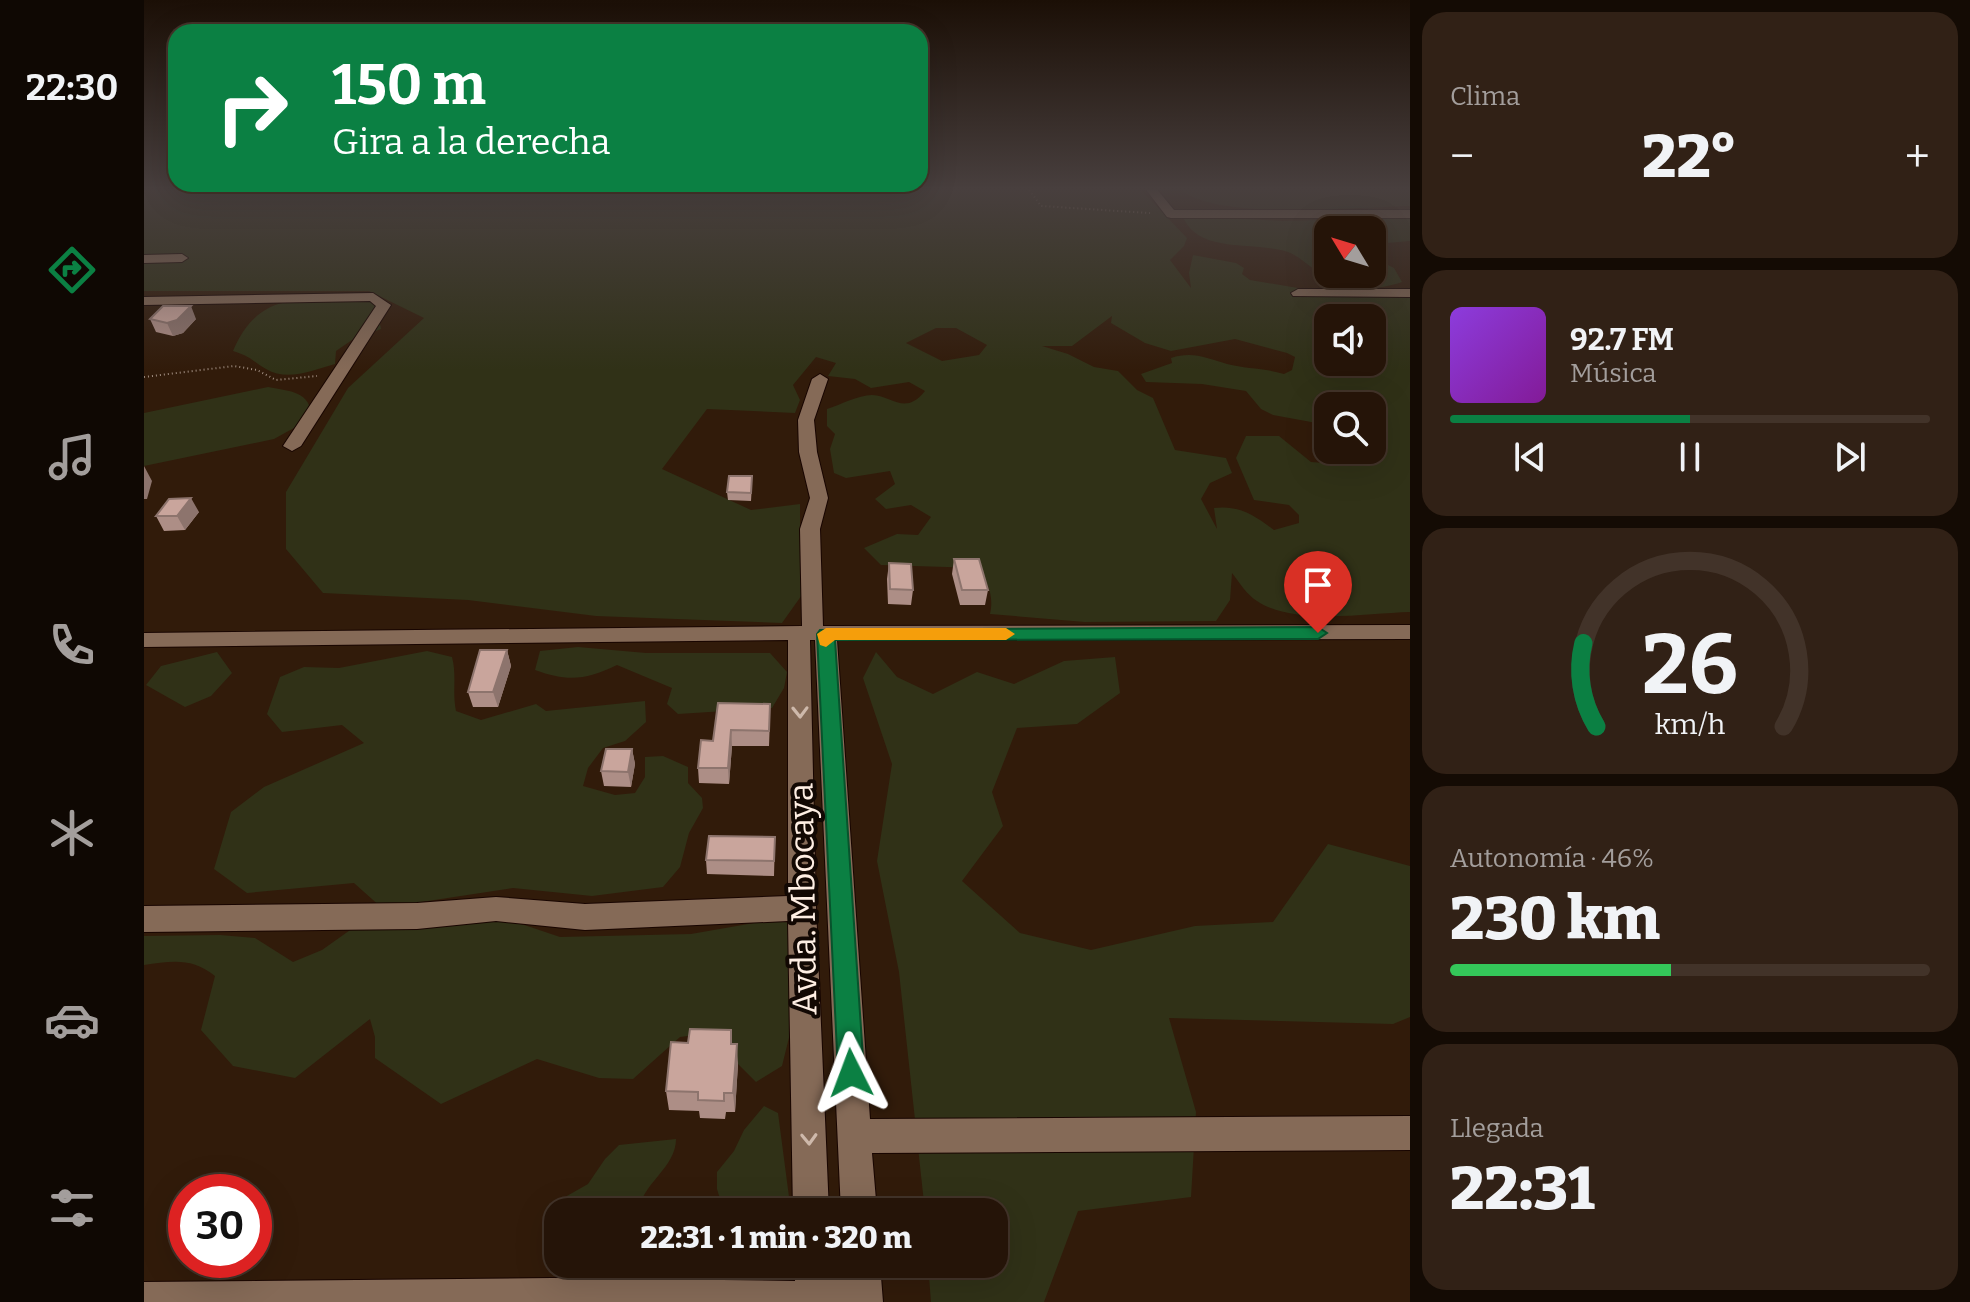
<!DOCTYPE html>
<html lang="es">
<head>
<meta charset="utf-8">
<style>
	body { margin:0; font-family:Bitter,serif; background:#312116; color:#f1f3f6; height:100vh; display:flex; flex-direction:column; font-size:30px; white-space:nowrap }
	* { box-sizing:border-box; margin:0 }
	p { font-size:26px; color:#a39e9c }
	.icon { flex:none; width:44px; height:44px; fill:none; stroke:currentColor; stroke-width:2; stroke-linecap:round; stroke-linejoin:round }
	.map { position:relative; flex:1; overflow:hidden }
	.sheet { display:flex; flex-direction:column; gap:12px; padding:12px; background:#140b04; width:560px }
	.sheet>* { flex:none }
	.guide { position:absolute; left:24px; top:24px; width:760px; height:168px; border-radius:24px; box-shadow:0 8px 32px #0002,0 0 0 2px #423329; background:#0b8043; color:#fff; overflow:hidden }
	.needle { width:52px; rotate:308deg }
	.controls { position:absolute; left:1170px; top:216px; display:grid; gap:16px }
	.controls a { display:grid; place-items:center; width:72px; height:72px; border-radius:16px; background:#251408; box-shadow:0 8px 32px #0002,0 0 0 2px #423329; font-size:40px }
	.speed { position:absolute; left:24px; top:1174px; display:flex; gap:16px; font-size:40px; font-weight:700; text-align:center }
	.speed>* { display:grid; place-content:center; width:104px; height:104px; border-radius:50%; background:#251408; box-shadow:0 8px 32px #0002,0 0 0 2px #423329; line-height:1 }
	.speed .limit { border:12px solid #d22; background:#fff; color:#111 }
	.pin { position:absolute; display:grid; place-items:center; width:68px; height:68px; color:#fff; margin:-82px -34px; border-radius:50% 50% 50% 0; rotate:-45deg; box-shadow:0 0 8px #0007 }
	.pin .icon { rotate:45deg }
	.me { position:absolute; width:88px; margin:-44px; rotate:357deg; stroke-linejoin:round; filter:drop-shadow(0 0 6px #0008) }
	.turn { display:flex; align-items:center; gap:28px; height:168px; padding:0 32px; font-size:36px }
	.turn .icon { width:104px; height:104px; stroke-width:2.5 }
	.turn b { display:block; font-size:56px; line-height:68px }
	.big { font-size:60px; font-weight:800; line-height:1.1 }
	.sheet .card { flex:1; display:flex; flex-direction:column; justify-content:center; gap:12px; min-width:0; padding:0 28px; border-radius:24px; background:#312116 }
	.sheet .dial { align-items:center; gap:0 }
	.dial svg { height:208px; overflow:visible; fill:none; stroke:#423329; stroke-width:7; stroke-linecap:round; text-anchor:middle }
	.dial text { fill:#f1f3f6; stroke:none }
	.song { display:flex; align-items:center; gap:24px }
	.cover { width:96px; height:96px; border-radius:12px; background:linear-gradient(135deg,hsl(270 70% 55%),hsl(290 70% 35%)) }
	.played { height:8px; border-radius:4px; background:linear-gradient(90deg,#0b8043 50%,#423329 50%) }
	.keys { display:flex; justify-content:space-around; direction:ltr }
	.heat { display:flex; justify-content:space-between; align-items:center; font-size:44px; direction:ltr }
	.charge { height:12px; border-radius:6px; background:linear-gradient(90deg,#34c759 46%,#423329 0) }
	.trip { position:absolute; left:400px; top:1198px; width:464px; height:80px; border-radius:24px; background:#251408; box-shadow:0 8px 32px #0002,0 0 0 2px #423329; font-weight:800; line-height:80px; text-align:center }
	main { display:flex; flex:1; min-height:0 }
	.menu { display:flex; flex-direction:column; width:144px; justify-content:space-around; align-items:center; background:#0f0803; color:#a39e9c }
	.menu .icon { width:56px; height:56px }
	.menu .on { color:#0b8043 }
	.menu b { font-size:36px; color:#f1f3f6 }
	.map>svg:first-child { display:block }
</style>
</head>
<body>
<main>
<nav class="menu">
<b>22:30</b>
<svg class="icon on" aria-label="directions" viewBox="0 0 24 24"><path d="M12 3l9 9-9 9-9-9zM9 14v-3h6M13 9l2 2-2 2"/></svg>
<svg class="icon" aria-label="music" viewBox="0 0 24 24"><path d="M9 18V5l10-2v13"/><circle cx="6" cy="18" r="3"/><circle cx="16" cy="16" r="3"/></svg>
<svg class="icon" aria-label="phone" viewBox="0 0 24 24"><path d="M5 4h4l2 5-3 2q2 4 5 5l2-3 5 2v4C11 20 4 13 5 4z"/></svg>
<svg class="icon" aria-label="climate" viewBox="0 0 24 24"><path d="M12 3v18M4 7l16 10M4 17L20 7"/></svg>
<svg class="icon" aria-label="car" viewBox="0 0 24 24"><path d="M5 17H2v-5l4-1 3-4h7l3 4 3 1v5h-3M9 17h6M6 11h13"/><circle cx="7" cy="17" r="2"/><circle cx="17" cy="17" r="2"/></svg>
<svg class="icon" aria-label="filters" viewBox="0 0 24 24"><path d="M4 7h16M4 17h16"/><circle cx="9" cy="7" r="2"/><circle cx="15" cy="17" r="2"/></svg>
</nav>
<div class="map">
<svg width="1266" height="1302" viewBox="0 0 1266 1302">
	<rect width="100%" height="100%" fill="#311b0a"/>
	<path fill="#303117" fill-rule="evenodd" d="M9,187H994L1043,238L1040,246L1026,260L1047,288L1045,273L1049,255L1092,263L1100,268L1098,274L1106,280L1160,289L1182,297L1266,294V612C1223,613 1150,626 1113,601C1103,595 1095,582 1088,573L1086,600L1072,621L941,622L846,614C850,595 844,584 835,568L737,565L720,548L753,534L774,535L787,517L767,505L742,509L731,499L751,484L746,471L702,478L690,473L686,449L691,434L683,426V409C696,405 714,395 728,395C749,396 761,416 781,391L765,382L727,388L711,379L684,376L692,363L672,357L649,385L656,400L651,413L563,409L518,469L607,510L656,504V545L665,585L638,623L452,616L324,600L179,593L142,549V492L204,388L280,318L225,291H0V191ZM968,316L967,323L1001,343L1027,351L1091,339L1143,353L1151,357L1148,370L1140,374C1121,368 1102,369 1083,364C1062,358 1049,351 1027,358L1028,363L997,374L1002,382L1058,384L1102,391L1117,409L1129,415L1178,424L1184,438V406H1228V450H1189L1193,464L1167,462L1135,436H1102L1092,458L1110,500L1145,505L1155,515V523L1130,530C1110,515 1095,505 1070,508L1073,529L1057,499L1066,483L1088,473L1082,458L1031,450L1009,398L993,390L974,371L950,367L924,354L898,346H928ZM1184,318H1228V362H1184ZM792,328H812L843,345L835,355L798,361L762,343Z
		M1033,187H1266V206C1215,207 1068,222 1033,187Z
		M1070,217L1138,221L1266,218V241L1231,244L1228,252V230H1184V274H1228V257L1250,268L1258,282C1232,291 1197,292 1171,282V270C1163,264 1154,256 1144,252C1112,241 1056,254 1040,219Z
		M231,300L237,329L208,340L192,351L191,364C168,370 144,382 122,369C108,361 108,357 89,351C119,281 169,305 231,300Z
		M124,387C147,392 166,390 168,418L130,439L0,466V413Z
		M434,647L502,653H626L643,672L640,688L628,708L534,714L523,704L528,688L473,665C442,680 424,682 391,670L396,651Z
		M283,651L308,657C313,676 308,692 312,711L337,720L392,704L402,711L501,701L502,722L481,741L459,748L444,768L439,786L471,795L491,793L501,777V757L519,756L544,767V783L558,798L559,808L545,833L536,867L519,887L448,896L369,888L238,908L210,883L103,893L70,869L87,812L120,787L220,743L198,725L138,732L123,714L136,677L160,667L195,668Z
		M73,652L88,673L67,696L41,707L2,685L17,666Z
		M732,652L753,677L789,694L833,672L870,684L920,661L971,657L976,693L933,724L873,728L848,792L859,826L818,881L876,933L947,950L1051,926L1129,922L1184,844L1266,866V1017L1249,1024L1025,1018L1052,1112L1047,1197L934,1211L900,1302H787L784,1264H850V1212H781L755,972L733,861L748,764L719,678Z
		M339,911L416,937L547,934L644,917L659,981L638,1066L612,1082L594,1064L582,1031L536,1037L489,1079L455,1078L393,1059L297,1104L231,1058V1037L226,1019L151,1078L89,1066L57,1030L71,976C48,957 27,961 0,965V936L76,935L111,938L149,962L178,950L209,928L243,929L295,924Z
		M620,1106L634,1113L647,1212H580L573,1189V1172L590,1151L600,1130Z
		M532,1139C532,1168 498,1183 494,1212H414V1261L407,1260V1205L444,1184L461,1159L475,1145Z"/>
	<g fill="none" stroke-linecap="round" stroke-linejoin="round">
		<g stroke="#180500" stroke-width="2">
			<path id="minor" d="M1000,187H1011L1030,210H1266V218H1027L1023,217Z
				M0,255L38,254L44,258L38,262L0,263Z
				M1154,289H1266V297L1149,296L1147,293Z
				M229,293L247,305L157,446L148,451L139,446L232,306L226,301L0,305V297Z
				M676,374L684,379L670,420L673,452L684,498L676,529L679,626L1266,625V639L693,640L726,1119L1266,1116V1150L728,1153L733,1212H697L671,640H666L672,908L685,1212H649L644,921L441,930L352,921L273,929L0,932V906L273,903L352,897L441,904L644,896V640L0,647V633L658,626L656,529L666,498L655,452L654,420L668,379Z
				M651,1264H687L688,1280H701L700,1264H736L739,1302H0V1282L408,1278L651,1281Z"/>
		</g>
		<path stroke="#9e8b7e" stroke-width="2" stroke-dasharray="1 3" stroke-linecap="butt" d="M883,187L897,206L1006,213
			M0,377L90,366L113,370L132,380L173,376"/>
		<use href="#minor" fill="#856a57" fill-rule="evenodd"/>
	</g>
	<path fill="#ad8e86" d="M6,319H52L39,333L29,336L12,332Z
		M608,484L607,501L584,500L583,492Z
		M55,512L41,530L20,531L12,516Z
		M810,559L844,590L841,605H816L808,574Z
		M745,563L769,590L767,605L744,604L743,579Z
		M363,650L367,666L354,707H329L324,692Z
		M574,703L626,720L625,746H588L585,784L555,783L554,768L569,741Z
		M488,749L491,764L487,787L460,786L457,771Z
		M631,837L630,876L563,874L562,860Z
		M587,1030L588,1044L594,1064L591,1112H582L581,1119L556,1118L555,1111L525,1110L522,1091L544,1043Z"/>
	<path fill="#8d746d" d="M47,306L52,319L39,333L29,336L23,323Z
		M0,466L8,481L3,499H0Z
		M47,498L55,512L41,530L33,516Z
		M363,650L367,666L354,707L349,692Z
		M587,730L588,746L585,784L584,768Z
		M488,749L491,764L487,787L484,772Z
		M593,1044L594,1064L591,1112L589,1093Z"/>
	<path fill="#c9a59c" stroke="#8d746d" stroke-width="2" d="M19,306H47L33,320L23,323L6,319Z
		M585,476H608L607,493L583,492Z
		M47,498L33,516H12L25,499Z
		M810,559H835L844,590H818Z
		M745,563L767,564L769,590L746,589Z
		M336,650H363L349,692H324Z
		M574,703L626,704L625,731L587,730L584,768H554L557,740L569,741Z
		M462,749H488L484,772L457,771Z
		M565,836L631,837L630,861L562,860Z
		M546,1029L587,1030V1044H593L589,1093H580V1101L554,1100V1092L522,1091L527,1042L544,1043Z"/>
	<defs><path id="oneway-chevron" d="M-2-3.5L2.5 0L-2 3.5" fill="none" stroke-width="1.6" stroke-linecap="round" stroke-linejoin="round" transform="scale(2)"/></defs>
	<g stroke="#ceb9ab">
		<use href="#oneway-chevron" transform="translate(656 712) rotate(89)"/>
		<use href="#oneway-chevron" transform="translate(665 1139) rotate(88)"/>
	</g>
	<linearGradient id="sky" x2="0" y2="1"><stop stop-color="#1b0f06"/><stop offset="0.51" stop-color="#483f3e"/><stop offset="1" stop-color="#483f3e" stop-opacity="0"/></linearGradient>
	<rect width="1266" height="370" fill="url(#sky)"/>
	<path fill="#0b8043" stroke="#07532c" stroke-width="2" d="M1174,627L1183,633L1174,639L691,640L720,1073L716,1083L707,1087L698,1083L694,1073L673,634L676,630Z"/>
	<path fill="#f59e0b" d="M682,628H862L871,634L862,640H691L682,647L676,645L673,634Z"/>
	<g text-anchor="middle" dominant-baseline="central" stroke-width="8" stroke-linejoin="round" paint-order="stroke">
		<g font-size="34" fill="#feeee3" stroke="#120803">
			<text transform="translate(659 899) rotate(-91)">Avda. Mbocaya</text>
		</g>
	</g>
</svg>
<div class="controls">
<a><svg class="needle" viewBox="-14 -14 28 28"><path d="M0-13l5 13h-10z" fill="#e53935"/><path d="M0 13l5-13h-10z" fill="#a39e9c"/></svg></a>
<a><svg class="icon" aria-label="sound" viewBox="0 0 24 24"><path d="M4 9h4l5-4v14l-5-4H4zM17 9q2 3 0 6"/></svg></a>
<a><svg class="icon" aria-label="search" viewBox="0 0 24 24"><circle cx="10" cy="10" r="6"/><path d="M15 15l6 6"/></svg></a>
</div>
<div class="speed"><div class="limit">30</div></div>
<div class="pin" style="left:1174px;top:633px;background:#d93025"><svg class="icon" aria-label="arrive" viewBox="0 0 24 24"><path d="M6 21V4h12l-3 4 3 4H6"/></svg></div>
<svg class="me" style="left:707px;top:1073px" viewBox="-20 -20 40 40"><path d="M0-17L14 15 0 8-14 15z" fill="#0b8043" stroke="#fff" stroke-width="4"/></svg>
<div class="trip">22:31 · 1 min · 320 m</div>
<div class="guide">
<div class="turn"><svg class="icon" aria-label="right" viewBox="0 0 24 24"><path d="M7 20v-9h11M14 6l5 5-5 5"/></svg><div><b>150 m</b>Gira a la derecha</div></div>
</div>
</div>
<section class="sheet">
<div class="card"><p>Clima</p>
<div class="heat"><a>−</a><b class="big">22°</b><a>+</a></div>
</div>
<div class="card">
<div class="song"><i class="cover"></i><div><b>92.7 FM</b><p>Música</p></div></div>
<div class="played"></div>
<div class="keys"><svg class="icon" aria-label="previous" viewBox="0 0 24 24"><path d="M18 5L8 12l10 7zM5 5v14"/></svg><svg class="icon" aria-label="pause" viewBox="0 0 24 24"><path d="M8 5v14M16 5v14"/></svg><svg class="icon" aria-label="next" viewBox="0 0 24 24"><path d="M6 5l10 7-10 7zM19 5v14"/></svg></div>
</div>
<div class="card dial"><svg viewBox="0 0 100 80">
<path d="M14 69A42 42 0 1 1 86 69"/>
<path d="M14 69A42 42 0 0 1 9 37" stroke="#0b8043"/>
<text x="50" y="56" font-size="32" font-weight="700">26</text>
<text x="50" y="72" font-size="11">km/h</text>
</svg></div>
<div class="card"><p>Autonomía · 46%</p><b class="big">230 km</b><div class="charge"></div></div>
<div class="card"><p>Llegada</p><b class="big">22:31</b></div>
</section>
</main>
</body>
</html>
